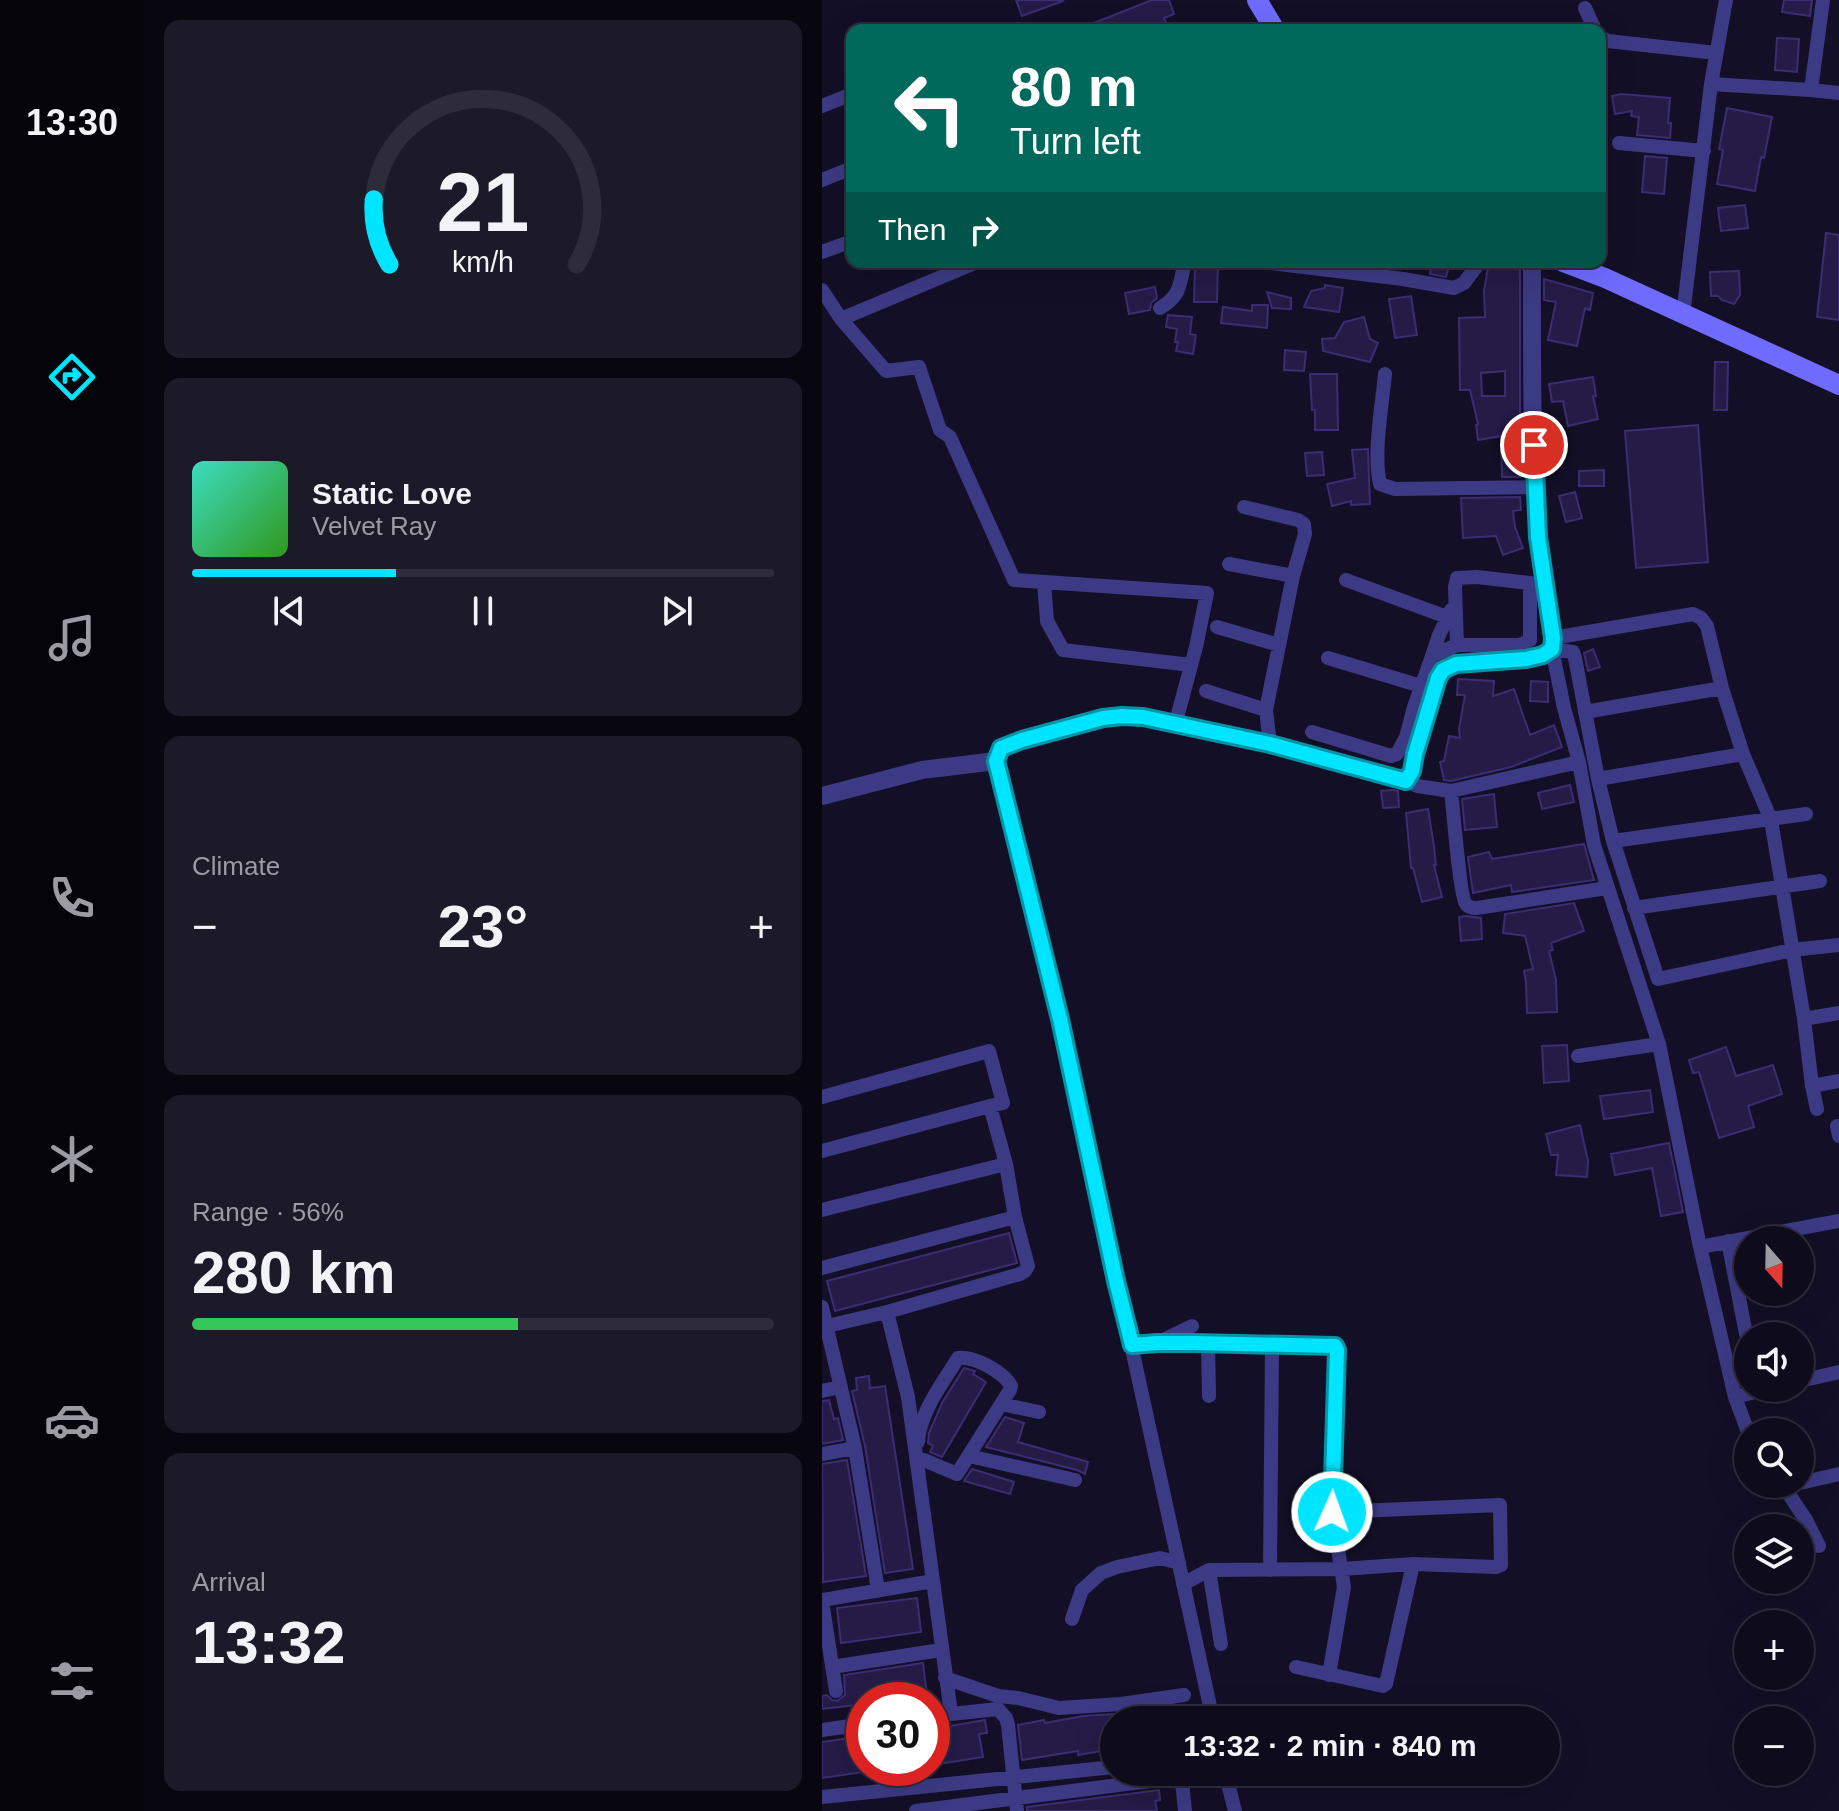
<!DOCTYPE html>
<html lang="en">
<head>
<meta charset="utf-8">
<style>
	body { margin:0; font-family:Helvetica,sans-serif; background:#1c1929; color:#f1f3f6; height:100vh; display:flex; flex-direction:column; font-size:30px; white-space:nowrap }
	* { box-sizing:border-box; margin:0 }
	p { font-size:26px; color:#9b9ba3 }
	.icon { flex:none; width:44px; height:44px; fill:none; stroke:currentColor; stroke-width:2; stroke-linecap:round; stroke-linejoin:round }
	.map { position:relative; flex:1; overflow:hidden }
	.panel { display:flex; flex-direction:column; gap:20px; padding:20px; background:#08060f; width:678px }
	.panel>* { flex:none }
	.top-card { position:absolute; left:24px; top:24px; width:760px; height:244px; border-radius:16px; box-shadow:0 8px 32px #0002,0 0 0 2px #2e2b3b; background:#00695c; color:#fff; overflow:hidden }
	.needle { width:52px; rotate:160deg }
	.controls { position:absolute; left:912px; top:1226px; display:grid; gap:16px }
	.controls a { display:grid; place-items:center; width:80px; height:80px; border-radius:50%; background:#0e0b1c; box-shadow:0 8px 32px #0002,0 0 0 2px #2e2b3b; font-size:40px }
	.speed { position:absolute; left:24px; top:1682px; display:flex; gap:16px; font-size:40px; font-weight:700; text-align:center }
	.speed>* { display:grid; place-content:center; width:104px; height:104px; border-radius:50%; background:#0e0b1c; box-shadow:0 8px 32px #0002,0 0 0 2px #2e2b3b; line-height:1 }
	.speed .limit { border:12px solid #d22; background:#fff; color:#111 }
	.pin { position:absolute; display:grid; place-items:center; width:68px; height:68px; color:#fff; margin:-34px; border:4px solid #fff; border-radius:50%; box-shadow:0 2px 8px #0007 }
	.me { position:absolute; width:88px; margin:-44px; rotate:2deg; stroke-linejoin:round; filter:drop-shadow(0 0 6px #0008) }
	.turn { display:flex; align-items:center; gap:28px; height:168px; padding:0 32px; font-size:36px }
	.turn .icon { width:104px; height:104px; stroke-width:2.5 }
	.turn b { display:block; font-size:56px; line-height:68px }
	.then { display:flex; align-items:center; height:76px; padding:0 32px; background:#0003; gap:16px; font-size:30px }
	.big { font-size:60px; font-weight:800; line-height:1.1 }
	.panel .card { flex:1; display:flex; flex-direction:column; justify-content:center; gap:12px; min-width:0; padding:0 28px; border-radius:16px; background:#1c1929 }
	.panel .dial { align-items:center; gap:0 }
	.dial svg { height:208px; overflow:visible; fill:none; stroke:#2e2b3b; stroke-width:7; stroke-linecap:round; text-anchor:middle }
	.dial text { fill:#f1f3f6; stroke:none }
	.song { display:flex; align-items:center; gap:24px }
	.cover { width:96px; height:96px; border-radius:12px; background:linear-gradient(135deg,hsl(170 70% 55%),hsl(110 70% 35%)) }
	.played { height:8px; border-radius:4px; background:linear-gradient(90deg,#00e5ff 35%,#2e2b3b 35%) }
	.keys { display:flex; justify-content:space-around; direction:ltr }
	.heat { display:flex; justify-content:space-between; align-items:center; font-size:44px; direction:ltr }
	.charge { height:12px; border-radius:6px; background:linear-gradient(90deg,#34c759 56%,#2e2b3b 0) }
	.trip { position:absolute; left:278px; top:1706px; width:460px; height:80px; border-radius:40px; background:#0e0b1c; box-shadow:0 8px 32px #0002,0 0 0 2px #2e2b3b; font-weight:800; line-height:80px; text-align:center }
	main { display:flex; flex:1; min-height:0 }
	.dock { display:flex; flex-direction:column; width:144px; justify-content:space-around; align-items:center; background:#06040b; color:#9b9ba3 }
	.dock .icon { width:56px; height:56px }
	.dock .selected { color:#00e5ff }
	.dock b { font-size:36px; color:#f1f3f6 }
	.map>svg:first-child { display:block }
</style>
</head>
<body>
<main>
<nav class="dock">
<b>13:30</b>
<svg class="icon selected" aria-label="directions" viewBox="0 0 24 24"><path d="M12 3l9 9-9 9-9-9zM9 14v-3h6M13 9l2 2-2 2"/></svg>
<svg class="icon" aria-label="music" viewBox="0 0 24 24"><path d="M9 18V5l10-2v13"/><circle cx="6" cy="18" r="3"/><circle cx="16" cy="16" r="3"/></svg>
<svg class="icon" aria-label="phone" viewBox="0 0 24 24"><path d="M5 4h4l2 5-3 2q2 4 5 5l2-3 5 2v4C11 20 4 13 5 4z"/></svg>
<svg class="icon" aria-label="climate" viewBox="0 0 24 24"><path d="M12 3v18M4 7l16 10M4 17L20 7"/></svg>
<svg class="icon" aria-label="car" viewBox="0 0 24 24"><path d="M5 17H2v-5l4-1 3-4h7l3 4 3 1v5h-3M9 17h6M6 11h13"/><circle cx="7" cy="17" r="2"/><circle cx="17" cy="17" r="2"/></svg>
<svg class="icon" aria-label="filters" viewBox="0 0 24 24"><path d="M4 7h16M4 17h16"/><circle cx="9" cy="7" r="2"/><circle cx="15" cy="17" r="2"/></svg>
</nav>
<section class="panel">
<div class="card dial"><svg viewBox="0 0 100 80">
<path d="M14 69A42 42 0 1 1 86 69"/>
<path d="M14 69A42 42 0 0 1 8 44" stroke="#00e5ff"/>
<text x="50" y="56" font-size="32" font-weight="700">21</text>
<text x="50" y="72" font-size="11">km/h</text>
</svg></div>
<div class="card">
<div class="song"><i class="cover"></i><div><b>Static Love</b><p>Velvet Ray</p></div></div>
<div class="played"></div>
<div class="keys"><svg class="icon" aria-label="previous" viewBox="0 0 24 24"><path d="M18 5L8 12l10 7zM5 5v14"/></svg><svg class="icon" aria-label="pause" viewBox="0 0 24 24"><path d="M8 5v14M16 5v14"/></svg><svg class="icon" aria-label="next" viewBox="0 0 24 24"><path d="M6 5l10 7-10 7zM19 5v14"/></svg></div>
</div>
<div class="card"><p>Climate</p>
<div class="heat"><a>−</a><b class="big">23°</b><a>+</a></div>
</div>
<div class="card"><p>Range · 56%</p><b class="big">280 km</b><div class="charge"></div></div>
<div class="card"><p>Arrival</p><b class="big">13:32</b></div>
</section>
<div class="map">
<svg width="1017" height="1811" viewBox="0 0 1017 1811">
	<rect width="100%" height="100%" fill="#130f26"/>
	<path fill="#241b47" stroke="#3b2d73" stroke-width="2" fill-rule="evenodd" d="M194,0H240L241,1L200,16Z
		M330,0H347L352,14L342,18L347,30H254Z
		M962,0H990L988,16L960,12Z
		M955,38L977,39L975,72L953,70Z
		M799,94L848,98L846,123H849L848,138L815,135L817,117L809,116L810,111L793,114L790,96Z
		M905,108L950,117L942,158L939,157L933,191L895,184L901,150L897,149Z
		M823,156L845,158L842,194L820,192Z
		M923,205L926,228L899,231L896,208Z
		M1004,233L1017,235V320L995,317Z
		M610,262H628L624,277L608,274Z
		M667,262L698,267V477H680L679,436L656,440L654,425L656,424L648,390H638L637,318L663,317L662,291ZM683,371V396H660L659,373Z
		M373,264L396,265L395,302H372Z
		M917,271L918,295L912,304L900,300L896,296H889L888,272Z
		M722,279L771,293L768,310L763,308L755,346L726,340L734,302L722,300Z
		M503,285L521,288L517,312L482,307L489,291L503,288Z
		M333,287L335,298L329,303L328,310L307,314L303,293Z
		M445,292L469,298V309L450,308Z
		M589,296L595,335L573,338L567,299Z
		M430,305H446L445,328L399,323L401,307L430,311Z
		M346,315L370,317L368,334L374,335L371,354L354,351L356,342H353L355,329L344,327Z
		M542,317L548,339L556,343L548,362L501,351L500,339L513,338L522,322Z
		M463,350L484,352L482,371L462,370Z
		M893,362H906L905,410H892Z
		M488,374H515L516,430H493V410H490Z
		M771,377L774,396H771L776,419L746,426L741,401L730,402L727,384Z
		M876,425L886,562L814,568L803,431Z
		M546,449L548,504L529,505V501L510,506L505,484L533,478L530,450Z
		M500,452L502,475L485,476L483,453Z
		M782,470V486H757V471Z
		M753,492L760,518L744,522L737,496Z
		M698,497L699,510L691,511L693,527L701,548L681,555L674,536L641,538L639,498Z
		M771,649L778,667L766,671L762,653Z
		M636,679L672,681L671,696L692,689L708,735L732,725L740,747L689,767L629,781L622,780L618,762L622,761L627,736L638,738L637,729L643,695H635Z
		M709,681L726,682V702L708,701Z
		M748,785L752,802L720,809L716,793Z
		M571,790L576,791L577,807L561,808L559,791Z
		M672,794L675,827L643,830L640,799Z
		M606,809L612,846L614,865H612L620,897L600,902L591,868H589L584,813Z
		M762,844L772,880L690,892L689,885L651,893L646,857L667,852L670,859Z
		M752,903L762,931L729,943L731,950L727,951L734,980L735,1012L705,1013L704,982L702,971L711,969L703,936L681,933L683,914Z
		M644,916L659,918L660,939L639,941L637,917Z
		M745,1045L747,1081L722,1083L720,1046Z
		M904,1047L914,1076L951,1065L960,1094L926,1106L932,1127L897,1138L877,1072L871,1073L867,1060Z
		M828,1090L831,1112L782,1119L778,1096Z
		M758,1125L766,1161L765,1177L734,1175L736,1155H729L724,1134Z
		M847,1143L861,1212L839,1216L830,1168L793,1175L789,1154Z
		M187,1233L195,1263L13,1311L5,1281Z
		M142,1368L153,1371L151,1374L164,1382L120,1457L108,1452L111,1446L106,1443L107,1433L120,1403Z
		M47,1376L48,1388L63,1386L91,1569L63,1573L43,1446L30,1391L35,1390L34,1378Z
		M7,1400L12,1419L16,1418L21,1440L0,1444V1401Z
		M183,1417L202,1423L196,1442L266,1462L263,1474L255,1470L164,1447Z
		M25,1460L44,1576L1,1582L0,1464Z
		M150,1469L192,1482L188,1494L142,1481Z
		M95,1598L99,1632L19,1643L15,1608Z
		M101,1663L105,1696L71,1700H42V1704L0,1709V1696L5,1695L10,1700L15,1701L23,1695L22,1675Z
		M363,1705L365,1716L339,1720H296V1714Z
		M292,1714V1749L256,1755V1751L200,1760L196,1725L222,1720L223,1723L261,1716Z
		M163,1720L165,1733L157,1734L161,1757L110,1765V1729Z
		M42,1736V1772L0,1778V1742Z
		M337,1790L338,1800L333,1801L335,1811H205V1807Z"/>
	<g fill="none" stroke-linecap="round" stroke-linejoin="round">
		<path stroke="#3d3a85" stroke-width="14" d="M763,8L773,30
			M778,37L786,41L894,53
			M889,84L989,90L1017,93
			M989,90L1001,0
			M0,106L30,94
			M797,143L882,151
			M0,180L30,168
			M0,252L30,241
			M441,262L581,279L632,288L642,283L654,267L655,262
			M0,290L19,319L64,371L97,367L118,430L128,437L192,580L385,593L374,647L353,725
			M338,308C360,295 357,284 363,262
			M861,315L889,84L904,0
			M19,319L155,262
			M563,374C560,406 551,454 558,484L573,489L713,487
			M422,507L476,520L482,524L483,534L471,576L444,710L448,744
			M407,564L471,576
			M524,580L625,617
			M222,582L225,621L241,650L369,665
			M395,627L457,645
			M731,638L871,614L879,618L885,626L900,688L921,754L949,820L982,1019L990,1086L995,1109
			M635,645L633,587L635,578L655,577L716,584
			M610,656L617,635L629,610
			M506,658L599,686
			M384,691L444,710
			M763,712L900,688
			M490,732L559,753L569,756L575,754L584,737L592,707L610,656L635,645H698L708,640V583
			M174,761L238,1019L391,1720
			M776,779L921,754
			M584,781L595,786L629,791L757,762
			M629,791C631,806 638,898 644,904C649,911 661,907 668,906L785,888
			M791,841L984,814
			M812,908L998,881
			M982,1019L1017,1013
			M756,1056L837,1044
			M990,1086L1017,1081
			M0,1097L167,1051L181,1103L168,1106L184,1164L193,1217
			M1015,1126L1017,1136
			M0,1151L168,1106
			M0,1210L184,1164
			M906,1241L924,1334
			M878,1247L1017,1221
			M0,1268L193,1217L206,1266L203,1271L198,1274L65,1312L5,1326
			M0,1307L33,1448L56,1590
			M65,1312L86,1397L129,1713
			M339,1341L370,1326
			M386,1343L387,1396
			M310,1345L335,1343H372L513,1346L515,1350L510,1512L522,1587L507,1675
			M978,1381L1017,1372
			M0,1391L18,1387
			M913,1397L949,1388
			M179,1404L217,1412
			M926,1432L913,1397L878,1247L837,1044L772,845L757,762L742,708L730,649L751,652L753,658L776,779L791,841L836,979L970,950L1017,945
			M0,1454L33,1448
			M147,1456L253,1480
			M96,1461L102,1460L135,1474L188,1390L189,1386C182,1372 152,1356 136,1358C121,1383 98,1411 96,1442
			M978,1483L1017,1474
			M960,1484L984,1520L997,1546
			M387,1570L399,1644
			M448,1570L450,1345
			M361,1584L387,1570L520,1569L591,1564L674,1567L679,1565L678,1505L510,1512
			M0,1600L111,1581
			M0,1601L14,1691
			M250,1619L260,1590L279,1573L295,1567L338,1558L357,1563
			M10,1667L119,1650
			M474,1667L561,1686L564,1684L591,1564
			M123,1678L176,1696L196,1698L237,1708L299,1704L362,1695
			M110,1716L176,1709L184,1718L186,1725L195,1811
			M0,1730L42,1724
			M359,1772L363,1811
			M403,1772L413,1811
			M0,1797L292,1767
			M94,1811L359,1777"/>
		<path stroke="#3d3a85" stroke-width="18" d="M0,796L100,770L174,761L179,748L200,740L281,718L300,716L321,717L448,744L584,781L590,771L593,754L616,678C632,653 680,664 706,659C715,657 722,654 730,649L731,638C727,603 718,569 716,534C709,443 710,353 710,262"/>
		<path stroke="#6f6bff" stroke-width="20" d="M435,0L453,30
			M741,262L783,278L1017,385"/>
	</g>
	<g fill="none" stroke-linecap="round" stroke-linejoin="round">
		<g stroke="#0095a6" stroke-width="20">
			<path id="route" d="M510,1512L515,1350L513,1346L372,1343H335L310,1345L294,1281L238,1019L174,761L179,748L200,740L281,718L300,716L321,717L448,744L584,781L590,771L593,754L616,678L621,670L634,664L704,659L721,655L730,649L731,638L716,537L712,445"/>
		</g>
		<use href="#route" stroke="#00e5ff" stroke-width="14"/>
	</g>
</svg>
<div class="controls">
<a><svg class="needle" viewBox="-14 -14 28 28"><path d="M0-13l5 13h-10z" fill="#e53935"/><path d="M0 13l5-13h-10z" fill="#9b9ba3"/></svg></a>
<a><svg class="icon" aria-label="sound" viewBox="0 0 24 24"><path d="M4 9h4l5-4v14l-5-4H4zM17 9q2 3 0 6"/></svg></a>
<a><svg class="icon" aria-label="search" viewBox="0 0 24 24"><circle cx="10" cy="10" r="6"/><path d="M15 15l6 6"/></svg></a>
<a><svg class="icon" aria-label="layers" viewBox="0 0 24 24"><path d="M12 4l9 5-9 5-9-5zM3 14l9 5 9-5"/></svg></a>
<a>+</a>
<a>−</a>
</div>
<div class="speed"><div class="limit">30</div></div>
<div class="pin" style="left:712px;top:445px;background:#d93025"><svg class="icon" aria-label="arrive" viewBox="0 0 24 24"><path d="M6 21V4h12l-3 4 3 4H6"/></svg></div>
<svg class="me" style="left:510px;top:1512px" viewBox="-20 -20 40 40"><circle r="17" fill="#00e5ff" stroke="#fff" stroke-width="3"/><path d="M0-11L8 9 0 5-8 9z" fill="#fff"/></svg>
<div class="trip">13:32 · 2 min · 840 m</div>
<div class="top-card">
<div class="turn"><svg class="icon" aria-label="left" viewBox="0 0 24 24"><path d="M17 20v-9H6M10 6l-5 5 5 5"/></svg><div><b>80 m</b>Turn left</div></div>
<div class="then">Then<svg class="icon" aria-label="right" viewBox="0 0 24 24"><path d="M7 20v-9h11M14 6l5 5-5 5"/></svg></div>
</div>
</div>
</main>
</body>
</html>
